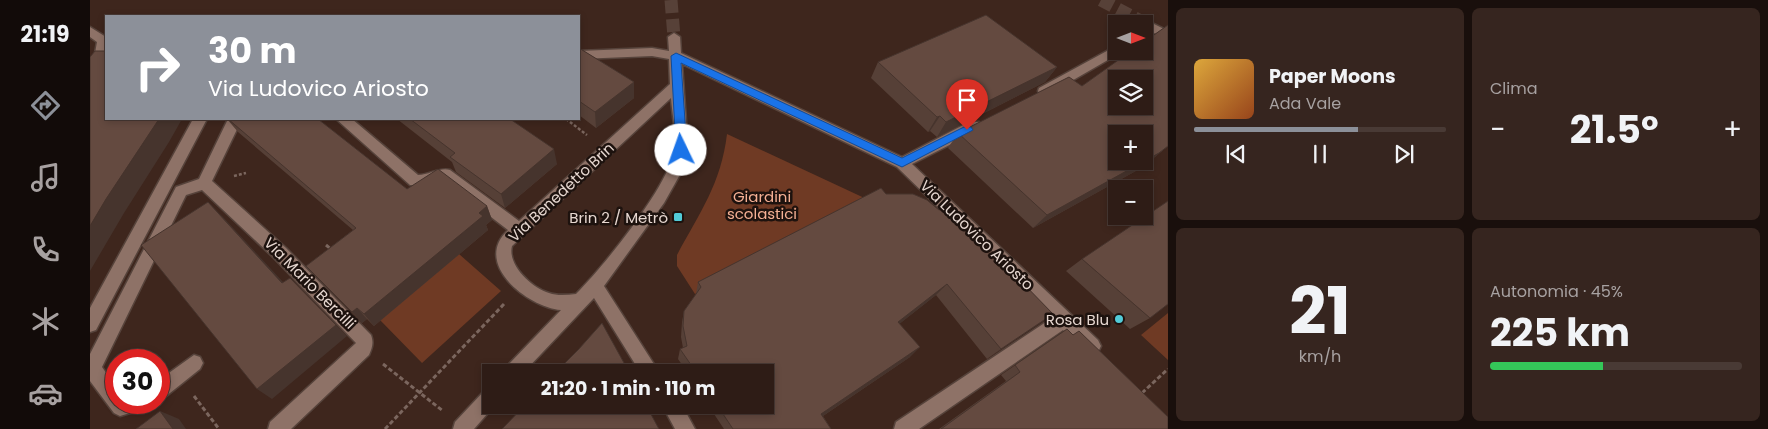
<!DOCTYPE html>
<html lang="it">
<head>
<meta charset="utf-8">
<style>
	body { margin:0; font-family:Poppins,sans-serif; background:#36251f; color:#f1f3f6; height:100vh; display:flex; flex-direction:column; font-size:19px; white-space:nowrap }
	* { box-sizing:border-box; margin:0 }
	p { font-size:16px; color:#a7a1a1 }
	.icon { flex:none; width:28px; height:28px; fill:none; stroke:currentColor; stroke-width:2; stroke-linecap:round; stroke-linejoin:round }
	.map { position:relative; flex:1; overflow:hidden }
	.panel { display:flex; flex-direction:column; gap:8px; padding:8px; background:#190f0c; width:600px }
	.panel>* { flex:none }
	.top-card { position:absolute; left:15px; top:15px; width:475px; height:105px; border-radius:0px; box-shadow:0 2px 8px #0003,0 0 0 1px #493a35; background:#8c9099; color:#fff; overflow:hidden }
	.needle { width:32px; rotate:90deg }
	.tools { position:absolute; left:1018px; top:15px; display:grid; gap:10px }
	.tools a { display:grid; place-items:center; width:45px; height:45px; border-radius:0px; background:#2e1c16; box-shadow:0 2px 8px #0003,0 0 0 1px #493a35; font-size:25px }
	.speed { position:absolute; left:15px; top:349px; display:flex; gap:10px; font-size:25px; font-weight:700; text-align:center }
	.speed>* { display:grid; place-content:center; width:65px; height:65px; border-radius:50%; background:#2e1c16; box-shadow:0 2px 8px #0003,0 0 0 1px #493a35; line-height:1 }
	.speed .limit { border:8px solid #d22; background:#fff; color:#111 }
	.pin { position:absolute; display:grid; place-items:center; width:42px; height:42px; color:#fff; margin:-51px -21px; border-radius:50% 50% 50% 0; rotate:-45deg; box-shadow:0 0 5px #0007 }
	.pin .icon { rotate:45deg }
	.me { position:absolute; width:55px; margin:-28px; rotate:357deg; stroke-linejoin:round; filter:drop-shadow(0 0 4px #0008) }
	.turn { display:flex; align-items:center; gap:18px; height:105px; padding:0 20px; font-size:22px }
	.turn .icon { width:65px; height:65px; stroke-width:2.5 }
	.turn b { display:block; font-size:35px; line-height:42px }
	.big { font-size:38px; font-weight:700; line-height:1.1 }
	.panel .widget { flex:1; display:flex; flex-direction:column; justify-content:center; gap:8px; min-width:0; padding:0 18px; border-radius:8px; background:#36251f }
	.panel .dial { align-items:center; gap:0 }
	.dial b { font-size:65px; line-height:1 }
	.song { display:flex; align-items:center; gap:15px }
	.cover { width:60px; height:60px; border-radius:8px; background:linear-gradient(135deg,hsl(40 70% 55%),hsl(20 70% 35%)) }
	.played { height:5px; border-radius:2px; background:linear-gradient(90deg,#8c9099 65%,#493a35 65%) }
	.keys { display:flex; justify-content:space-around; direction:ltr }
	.heat { display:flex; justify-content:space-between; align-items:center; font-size:28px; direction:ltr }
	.charge { height:8px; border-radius:4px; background:linear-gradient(90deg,#34c759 45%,#493a35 0) }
	.panel .tiles { flex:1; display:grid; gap:8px; grid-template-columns:repeat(2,1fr) }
	.trip { position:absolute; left:392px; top:364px; width:292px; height:50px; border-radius:0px; background:#2e1c16; box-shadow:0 2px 8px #0003,0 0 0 1px #493a35; font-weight:700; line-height:50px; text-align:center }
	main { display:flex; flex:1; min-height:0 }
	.dock { display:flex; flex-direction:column; width:90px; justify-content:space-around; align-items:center; background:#120b09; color:#a7a1a1 }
	.dock .icon { width:35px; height:35px }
	.dock .selected { color:#8c9099 }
	.dock b { font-size:22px; color:#f1f3f6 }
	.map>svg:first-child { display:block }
</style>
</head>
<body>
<main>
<nav class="dock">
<b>21:19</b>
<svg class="icon selected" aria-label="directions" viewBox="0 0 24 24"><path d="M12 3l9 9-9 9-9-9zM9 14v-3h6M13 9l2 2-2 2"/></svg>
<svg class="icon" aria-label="music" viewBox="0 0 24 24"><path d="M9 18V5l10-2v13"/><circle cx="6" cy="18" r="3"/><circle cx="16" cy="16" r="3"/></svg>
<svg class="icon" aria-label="phone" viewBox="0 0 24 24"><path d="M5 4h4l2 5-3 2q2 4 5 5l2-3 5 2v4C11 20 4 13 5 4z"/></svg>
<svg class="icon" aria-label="climate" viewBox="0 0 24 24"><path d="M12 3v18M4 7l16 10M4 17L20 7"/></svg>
<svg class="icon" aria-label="car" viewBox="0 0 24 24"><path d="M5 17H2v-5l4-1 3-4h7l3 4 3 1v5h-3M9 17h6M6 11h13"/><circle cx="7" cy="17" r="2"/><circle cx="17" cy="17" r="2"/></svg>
</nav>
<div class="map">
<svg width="1078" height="429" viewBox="0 0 1078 429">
	<rect width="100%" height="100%" fill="#3e261d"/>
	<path fill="#6f3a24" d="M637,134L783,202L605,294L587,266V255C610,212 631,184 637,134Z
		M369,254L411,291L332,363L290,320Z
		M1078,313V360L1051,335Z"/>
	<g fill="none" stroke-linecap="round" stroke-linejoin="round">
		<path stroke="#574138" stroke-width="13" stroke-dasharray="13 6" stroke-linecap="butt" d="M581,0L584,37
			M1011,0L1058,25"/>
		<g stroke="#56433b" stroke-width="3">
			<path id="minor" d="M1058,21L1078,31V40L1054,28V22Z
				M0,27L16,37V63L6,62L4,59L7,42L0,37Z
				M584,33L590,37L591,53L812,157L879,122H889L891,126L889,130L822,164L1008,340L1011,346L1008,352L1002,354L996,352L973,330L829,429H804L806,422L962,318L807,167L592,64L598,150L592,171L574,203L514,286L569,372H550L504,298L434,372H414L417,366L471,310C437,307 382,263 418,230L354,181L338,187L320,185L246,119H262L328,175C339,175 350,167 360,170L429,221L580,84L579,59L562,56L489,59V51L562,48L579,51L578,37ZM581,98C582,114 587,135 584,152C577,188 513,267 486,294C477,295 467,296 459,293C442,288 417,265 422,246Z
				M1026,46V51H1031L1030,53L959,94H949L948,91L949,88Z
				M103,119H117L6,330L0,332V308Z
				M138,119H152L122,181L196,248L281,335C284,343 282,348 279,355L201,429H178L180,422L266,343L184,258L112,190L96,195L12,367L26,387V402H60L57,408L30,416L24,413L0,381V354L86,187L109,179Z
				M104,355L110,357L113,363L110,369L75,397L69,400V380Z
				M401,387V405H405L384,429H363L365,422L395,390Z
				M572,405H592L605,429H585Z"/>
		</g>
		<path stroke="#7b665e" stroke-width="2.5" stroke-dasharray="3 2" stroke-linecap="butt" d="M476,119L497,135
			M144,176L156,173"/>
		<path stroke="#7b665e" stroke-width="3" stroke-dasharray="4.5 2.5" stroke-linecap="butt" d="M236,245L242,250
			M293,364L353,411
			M1052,393L1078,369
			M104,396L129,429
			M295,429L415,303"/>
		<use href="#minor" fill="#8e7267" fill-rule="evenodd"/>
	</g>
	<path fill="#564037" d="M1078,25V146L1053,167L943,228L858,148L868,133L992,86Z
		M489,48L544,82V98L506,128L489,115Z
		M788,62L967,67L955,82L847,137L840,131L838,132L781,78Z
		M137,119H228L317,189L397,206L402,220L396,225L398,230L284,326L277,319L272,323L216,266L263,230L148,132Z
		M307,119H420L467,164L415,208L366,172L362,162Z
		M796,194L963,314L897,359L846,295L809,324L820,357L733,416L741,429H634L618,405H676V372H597L588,359L590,349L593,348L591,337L592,322L594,311L606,294L608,282Z
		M992,259L1060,318L1040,329L976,271Z
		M977,329L1078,429H849L916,381L911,375Z"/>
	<path fill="#46342d" d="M967,67L955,82L847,137L856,122Z
		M544,82V98L506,128L505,112Z
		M850,116L840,131L838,132L847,117Z
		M69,119H92L79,142L34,213L0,271V226L16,199Z
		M1078,146L1053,167L943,228L957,215Z
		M464,149L467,164L415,208L411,194Z
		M118,202L132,216L205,295L192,283Z
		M397,206L402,220L396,225L398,230L284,326L274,314Z
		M857,284L846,295L798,333L808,322Z
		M212,290L257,336L182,399L167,389Z
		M267,308L277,319L272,323L262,312Z
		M963,314L948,325L897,359L911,349Z
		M830,347L820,357L724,422L731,414Z
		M70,411L89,419L96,429H83Z"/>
	<path fill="#644a40" stroke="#46342d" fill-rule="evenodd" d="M896,15L967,67L856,122L850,116L847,117L788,62Z
		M1078,25V146L1069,153L957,215L868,133L979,77L992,86L1041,51H1054V42ZM1026,79H1054V106H1026ZM1026,134H1054V161H1026Z
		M489,48L544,82L505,112L489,101Z
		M5,51H16V119H69L16,199L0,226V57Z
		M138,119H228L317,189L348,169L397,206L389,213L393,216L274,314L267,308L262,312L216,266L266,228Z
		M320,119H420L464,149L411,194L360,157L365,153Z
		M791,188L796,194H823L837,200L849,210L858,206L963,314L911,349L857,284L808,322L830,347L731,414L741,429H643L627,405H676V372H606L590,349L597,346L593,326L594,311L611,287L608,282Z
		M1078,201V304L1060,318L992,259Z
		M118,202L192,283L200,278L246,325L167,389L51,245Z
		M512,323L539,372H466L488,350Z
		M977,329L983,335L989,331L1078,417V429H851L930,372L925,365Z
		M435,405H556L569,429H412Z
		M70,411L83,429H46Z"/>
	<path fill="#1a73e8" stroke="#114b97" d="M586,53L812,158L874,127H881L883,130L812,167L591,63L597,150L591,155L586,150L581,56Z"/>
	<g fill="#52cbd8" stroke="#1d120e" stroke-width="2">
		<rect x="583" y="212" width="10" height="10" rx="2.5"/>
		<circle cx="1029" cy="319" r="5"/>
	</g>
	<g text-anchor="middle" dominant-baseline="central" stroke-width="5" stroke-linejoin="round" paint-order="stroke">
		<g font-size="15" fill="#e6d7d0" stroke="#1d120e">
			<text transform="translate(471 192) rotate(-43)">Via Benedetto Brin</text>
			<text transform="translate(887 235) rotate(44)">Via Ludovico Ariosto</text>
			<text transform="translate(220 283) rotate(45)">Via Mario Bercilli</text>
		</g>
		<g font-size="15" fill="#f5b094" stroke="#1d120e">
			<text x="672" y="196">Giardini<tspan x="672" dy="17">scolastici</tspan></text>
		</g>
		<g font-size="15" fill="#e6d7d0" stroke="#1d120e" text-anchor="end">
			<text x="578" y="217">Brin 2 / Metrò</text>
			<text x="1019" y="319">Rosa Blu</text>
		</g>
	</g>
</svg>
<div class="tools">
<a><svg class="needle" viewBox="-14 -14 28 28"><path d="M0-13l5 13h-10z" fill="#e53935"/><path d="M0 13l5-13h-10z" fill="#a7a1a1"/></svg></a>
<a><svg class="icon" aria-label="layers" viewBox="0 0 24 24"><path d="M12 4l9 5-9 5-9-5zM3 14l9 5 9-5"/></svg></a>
<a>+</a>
<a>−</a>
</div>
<div class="speed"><div class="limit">30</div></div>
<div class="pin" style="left:877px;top:130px;background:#d93025"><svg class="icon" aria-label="arrive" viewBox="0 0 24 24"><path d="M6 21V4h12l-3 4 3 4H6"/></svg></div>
<svg class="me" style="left:591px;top:150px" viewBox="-20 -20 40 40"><circle r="19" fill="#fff"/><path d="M0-13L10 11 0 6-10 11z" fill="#1a73e8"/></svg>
<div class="trip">21:20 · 1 min · 110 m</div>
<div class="top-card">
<div class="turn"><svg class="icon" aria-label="right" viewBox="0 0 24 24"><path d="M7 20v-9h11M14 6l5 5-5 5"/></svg><div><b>30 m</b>Via Ludovico Ariosto</div></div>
</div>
</div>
<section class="panel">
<div class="tiles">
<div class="widget">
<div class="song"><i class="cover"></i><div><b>Paper Moons</b><p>Ada Vale</p></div></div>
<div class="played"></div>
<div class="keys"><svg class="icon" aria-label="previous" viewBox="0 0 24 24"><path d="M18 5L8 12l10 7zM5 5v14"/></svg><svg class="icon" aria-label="pause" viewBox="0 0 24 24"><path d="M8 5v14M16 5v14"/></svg><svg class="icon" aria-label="next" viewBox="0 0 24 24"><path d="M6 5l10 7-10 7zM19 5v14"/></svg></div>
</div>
<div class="widget"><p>Clima</p>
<div class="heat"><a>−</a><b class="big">21.5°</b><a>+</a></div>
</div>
<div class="widget dial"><b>21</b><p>km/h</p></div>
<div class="widget"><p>Autonomia · 45%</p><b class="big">225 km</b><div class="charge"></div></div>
</div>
</section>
</main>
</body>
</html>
